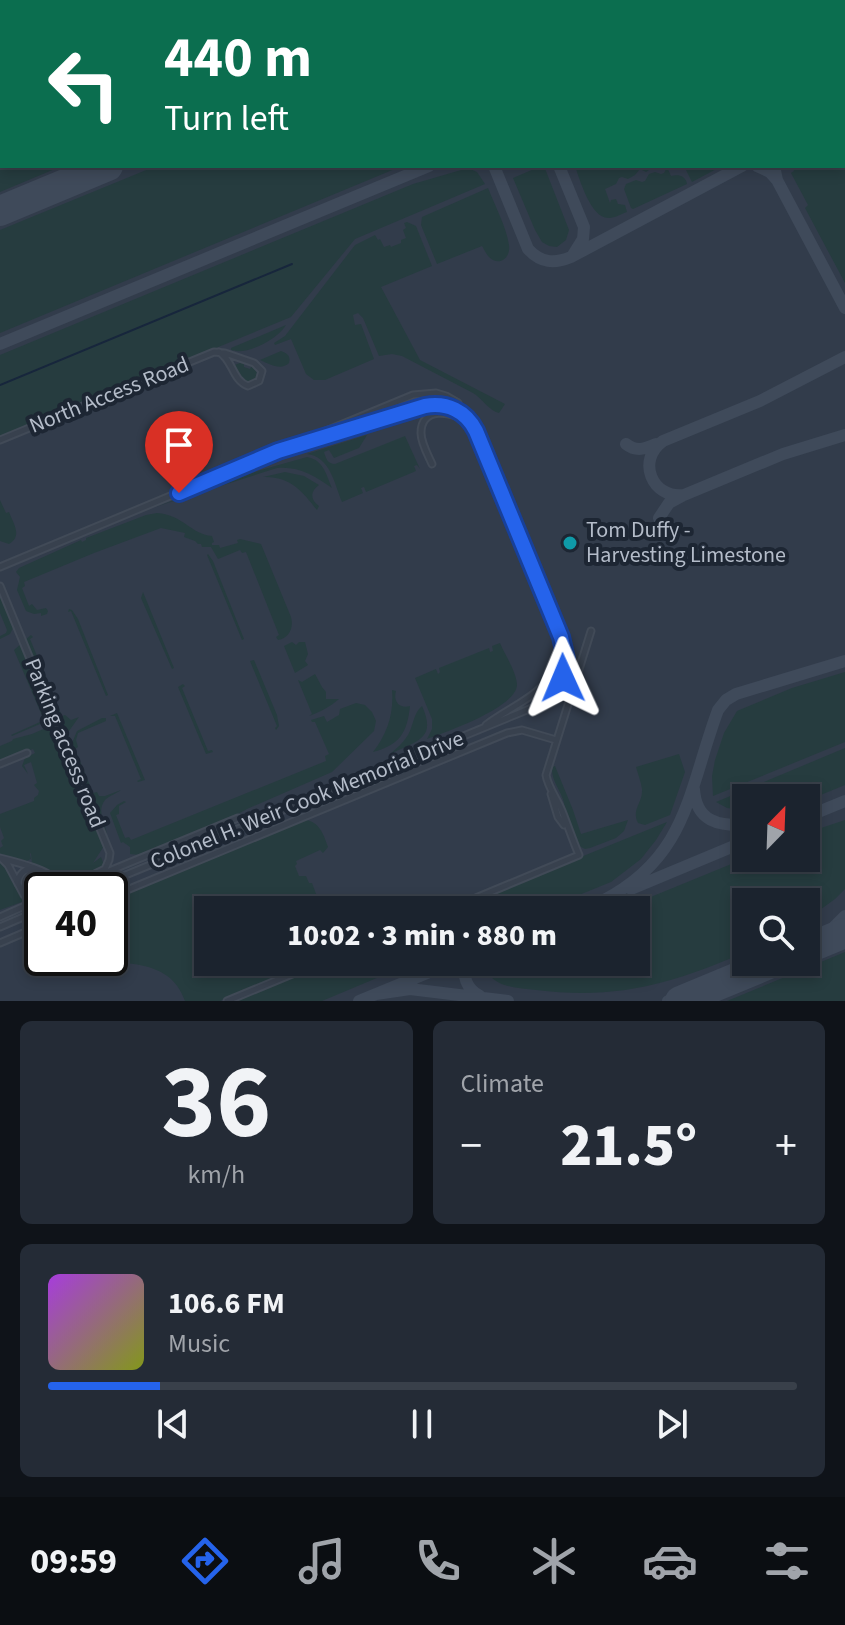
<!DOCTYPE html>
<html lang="en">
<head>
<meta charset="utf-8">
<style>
	body { margin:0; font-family:"Source Sans 3",sans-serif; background:#242b36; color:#f1f3f6; height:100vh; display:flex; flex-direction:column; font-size:30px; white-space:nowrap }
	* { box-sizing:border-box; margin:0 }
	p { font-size:26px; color:#a0a4aa }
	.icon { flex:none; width:44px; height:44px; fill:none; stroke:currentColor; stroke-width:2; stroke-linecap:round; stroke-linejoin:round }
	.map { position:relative; height:1001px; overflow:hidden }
	.drawer { display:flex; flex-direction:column; gap:20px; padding:20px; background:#0f1319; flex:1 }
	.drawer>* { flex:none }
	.hud { position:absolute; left:0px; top:0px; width:846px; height:168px; box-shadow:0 4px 12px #0003,0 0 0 2px #39404a; background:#0b6e4f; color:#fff; overflow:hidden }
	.needle { width:52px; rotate:23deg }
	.buttons { position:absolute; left:732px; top:784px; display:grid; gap:16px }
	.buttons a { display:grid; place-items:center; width:88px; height:88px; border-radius:0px; background:#1b232e; box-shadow:0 4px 12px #0003,0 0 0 2px #39404a; font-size:40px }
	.speed { position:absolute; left:24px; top:872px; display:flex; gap:16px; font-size:40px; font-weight:700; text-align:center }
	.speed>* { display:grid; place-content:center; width:104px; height:104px; border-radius:50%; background:#1b232e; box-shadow:0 4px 12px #0003,0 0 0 2px #39404a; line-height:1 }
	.speed .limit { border:4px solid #111; border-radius:12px; background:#fff; color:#111 }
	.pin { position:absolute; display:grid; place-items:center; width:68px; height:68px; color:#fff; margin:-82px -34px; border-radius:50% 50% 50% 0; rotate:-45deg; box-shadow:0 0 8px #0007 }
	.pin .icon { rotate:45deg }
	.me { position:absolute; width:88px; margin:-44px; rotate:359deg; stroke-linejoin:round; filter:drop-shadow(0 0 6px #0008) }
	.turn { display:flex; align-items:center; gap:28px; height:168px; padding:0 32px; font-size:36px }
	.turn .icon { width:104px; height:104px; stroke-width:2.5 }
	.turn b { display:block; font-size:56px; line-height:68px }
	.big { font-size:60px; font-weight:800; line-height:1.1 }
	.drawer .card { flex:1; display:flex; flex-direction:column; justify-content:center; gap:12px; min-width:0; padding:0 28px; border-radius:12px; background:#242b36 }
	.drawer .dial { align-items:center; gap:0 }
	.dial b { font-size:104px; line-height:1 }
	.song { display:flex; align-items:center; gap:24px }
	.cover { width:96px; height:96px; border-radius:12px; background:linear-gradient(135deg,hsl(280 70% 55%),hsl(70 70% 35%)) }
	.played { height:8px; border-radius:4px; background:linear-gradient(90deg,#2563eb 15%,#39404a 15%) }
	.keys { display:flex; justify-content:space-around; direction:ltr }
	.heat { display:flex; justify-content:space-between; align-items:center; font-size:44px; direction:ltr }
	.drawer .tiles { flex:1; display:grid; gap:20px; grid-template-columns:1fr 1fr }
	.card:last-child { grid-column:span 2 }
	.trip { position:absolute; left:194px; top:896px; width:456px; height:80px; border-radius:0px; background:#1b232e; box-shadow:0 4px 12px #0003,0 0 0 2px #39404a; font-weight:800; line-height:80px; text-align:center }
	.tab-bar { display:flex; height:128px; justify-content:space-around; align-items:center; background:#0b0e12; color:#a0a4aa }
	.tab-bar .icon { width:56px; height:56px }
	.tab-bar .selected { color:#2563eb }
	.tab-bar b { font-size:36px; color:#f1f3f6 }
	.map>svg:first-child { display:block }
</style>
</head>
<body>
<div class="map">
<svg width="845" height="1001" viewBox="0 0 845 1001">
	<rect width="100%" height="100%" fill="#242f3e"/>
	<path fill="#323c4b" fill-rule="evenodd" d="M0,0H845V1001H0ZM2,2H844V166H2ZM746,798H806V858H746ZM42,890H110V958H42ZM746,902H806V962H746ZM208,910H636V962H208Z"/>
	<path fill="#263c3f" d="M191,0H401L400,2H186Z
		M557,0H797L793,2H553Z
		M2,78V166H62L0,192V79Z
		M844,130H845V283L805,208L808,205L791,173L794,171L792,166H844Z
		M156,166H402L0,333V230Z
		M541,166H544L569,230L566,240L557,247L549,246L542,242L535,230L513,178Z
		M575,166H655L646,172L640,169L635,175L628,179L622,177L619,178L616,184L605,189L610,203L611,200L616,199L618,204L625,205L627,212C621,214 615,218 609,218C591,219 580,180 575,166Z
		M684,166H722L692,182Z
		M667,167L671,176C677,174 686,175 687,184L633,209L631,208L624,189L626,184L636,180L642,182L645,181L649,174L655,172L661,174L664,173Z
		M468,168L477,172L485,184L355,239L291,317L0,437V355L413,184Z
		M488,188C495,206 506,226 509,245C511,258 499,267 489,257C486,254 484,249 482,246L437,264L421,225L422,217Z
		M407,222L416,226L432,266L381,287L420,360L505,404L499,413C489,411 482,398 473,393L402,356L392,354L379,356L363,318L358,313L353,315L355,325L361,324L374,359L325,380H314L306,374L291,339L275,345L274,343L285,336L355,245L375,235L378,240L380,239L384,247L390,245L391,247L401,243V240L406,238L403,230L406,228L404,223Z
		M286,325C279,338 247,356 231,350V348Z
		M281,351C287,353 291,356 289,363C281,371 269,364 260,360Z
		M242,362L244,363V367L250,369L252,365C258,370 258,374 254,381L248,382L241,378L235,365Z
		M367,435L359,448L334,458L329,450L324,452C326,459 328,464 335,464L405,436L420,469L417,465L414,466L416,471L366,492L364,487L361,488L363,493L342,502C334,482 330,457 307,454Z
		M307,457C324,460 326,475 332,488C315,476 299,466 277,468L152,508L261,470Z
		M285,472L304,476L319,485C310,491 310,500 319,506L317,510C302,491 290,476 263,477Z
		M0,500L6,513L9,512C13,523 23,536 9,544L0,541Z
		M157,513C184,515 190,534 212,536L214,542L212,543V545H219L220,548L238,543L237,540L240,539L261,544L291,617C294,628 289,638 278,640L276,637L279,635L246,552L242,553L240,550L218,559L211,547H202L201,544H198L195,541L184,537L185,533L161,528L94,553L24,582L25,586L22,588L29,606L32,604L37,610L46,608L48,611L47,614L41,616V613L34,614L26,611L17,590L20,577L16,572L19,568L81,540L82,542L86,540V538L146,515Z
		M208,554L213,561L244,639L242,640L207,555Z
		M143,592L174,668L172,669L141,598Z
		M0,593L2,594L14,626L10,634L0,639V636L6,633L7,630L0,613Z
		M69,609L72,610L78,619L108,695L106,696L71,611L68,612Z
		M31,635L33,637L30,639L62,716L65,715L71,720L79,717L69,731L67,741L25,640Z
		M292,642L296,645L299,642H305L308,654L305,661L308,665L295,673L284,646Z
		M22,643L54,722L47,721L12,736L11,735L40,722L43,718L14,650Z
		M500,643C505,655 516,671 517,684C518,707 446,732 427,739L432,729V719L415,678L436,669L438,674L440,672L439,668L489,648L490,652L493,651L492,646Z
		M254,660L277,715L279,726L276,730L275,728L277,726L250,661Z
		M845,672V742L713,796L712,776L715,760L724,733L737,711L792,688Z
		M315,674L322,687L326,692V699H339C330,707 320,712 309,716L312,714L298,680L302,682Z
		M183,684L185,686L182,688L208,751L212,750L213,752L206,754L178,687Z
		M392,690L396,691C393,701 399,709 410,706C407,734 399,745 373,752C387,734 394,714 392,690Z
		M356,703L365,705L372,712L376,721L374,731L332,772L247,809L229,819L140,855L130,854V847L123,842L121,843L110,813L117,805L124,801L126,802L119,806V814L116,815L125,838L129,837L131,840L326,761L325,756L329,754L315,722H312L311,720L324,716L327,722L339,715L340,709Z
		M422,706C437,739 417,741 390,754C396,749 403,743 408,735C414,724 413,714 422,706Z
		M117,713L145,780L138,782L137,781L141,779L115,716H110Z
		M102,718H106V721L78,733L76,740L78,747L75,749L93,793L97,792L99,796H105L121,790C117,793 109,796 105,800C95,813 108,826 107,838L92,802L72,743L77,731Z
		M48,727H52L57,732L104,846L93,863L101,857L104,865L66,884L62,882L55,872L32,864L31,853L30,854L31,859L22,863L0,855V848L3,846L1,841L4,838L0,827V814L34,801V798L38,795L39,791L34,785L37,783L31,762L24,765L28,774L22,766L25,758L35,753L33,749L0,762V746L12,741L13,739L32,734Z
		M845,748V785L806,801V798H746V810L727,808L716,802Z
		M679,754L685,772L670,815L645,825L638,823C631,809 643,803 642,789C641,782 638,774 636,767Z
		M555,766L573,810L581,834L628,820L624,831L616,838L590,848L585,849L577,845C574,835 569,825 566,814C565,811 565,807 564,803C561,790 551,781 552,767Z
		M305,820C319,821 324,835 328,847L323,853L320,850L296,861L297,864L295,866L299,876H306L309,883H312L322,910H208V962H315L220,1001H185C170,957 124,966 87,958H110V901Z
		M845,820V889L835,899L806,920V902H746V952C671,984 618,1000 536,990C520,988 501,988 490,976L491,972L502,962H636V910H619L746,858H792V863L796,864L800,858H806V833Z
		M667,822L656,840L641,859L611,882L542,910H454L570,862L571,864V861Z
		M0,861C14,871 13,890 27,900L0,910Z
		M32,872L50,879L52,886L50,890H42V894L37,891L34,895L24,890C20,882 23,874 32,872Z
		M845,952V1001H727Z
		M330,962H415L322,1001H235Z"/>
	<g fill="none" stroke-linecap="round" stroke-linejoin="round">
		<path stroke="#17263c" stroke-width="2" d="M38,2L43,0
			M0,18L2,17
			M0,385L292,264"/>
		<path stroke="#3f4a5a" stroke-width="12" d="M445,0L448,2
			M158,2L163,0
			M417,2L418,0
			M502,2L507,0
			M826,2L831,0
			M844,42L845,44
			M0,67H2
			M844,112H845
			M494,166L528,249C541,263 554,264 571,257L742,166
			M559,166L584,227L583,239L573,255
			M757,166L770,172L777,180
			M774,166L777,180L845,308
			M0,212L46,193
			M0,344L429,166
			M845,357L760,401L663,441C636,460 652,499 684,495L783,454L845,435
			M626,444C636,452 645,449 656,444
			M659,518L669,503L682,496
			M694,789C696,822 719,826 746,825
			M806,817L845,801
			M631,889L746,841
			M602,901C688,857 688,791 718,710L726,700L736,694L845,661
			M580,910L606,899
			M806,946L829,932L845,916
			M467,962C461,976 467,989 480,996
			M376,994L410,989L508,1001
			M359,1001L454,962
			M668,1001L685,997L748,973"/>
		<path stroke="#3f4a5a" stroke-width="30" d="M505,2L510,0
			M0,211L108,166
			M806,949L845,933
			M680,1001L774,962"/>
		<path stroke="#3a4453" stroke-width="5" stroke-dasharray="5 2.5" stroke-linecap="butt" d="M458,403L473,417L482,430L551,596C559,618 563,629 561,652"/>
		<g stroke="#414a57" stroke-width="9">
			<path id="minor" d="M0,440L214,352L225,353L254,363L262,371L259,381L248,386C232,380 233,360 219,352
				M292,445L413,395L436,393L446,396L458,403
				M432,464C428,455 421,443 421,433C421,406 452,411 467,422
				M0,567L278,451L425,406C447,402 465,411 476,431
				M0,586L110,853L109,860L105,869L61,890
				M486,725C516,702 552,694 561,652
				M0,764L27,753
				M551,794L558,817L564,825
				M0,858C12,861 55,871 57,883C58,886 57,888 57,890
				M3,860L8,865L24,895L35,899L41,898
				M102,874L238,818
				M18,884C18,876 23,869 31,869
				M89,890L539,705L556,691L563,678
				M110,897L507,733L522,730L556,740
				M447,910L579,855C573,841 568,826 562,811C557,798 548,788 546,775L591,631
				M0,917L36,901
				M0,927L42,909
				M0,943L42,925
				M227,1001L321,962"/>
		</g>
		<use href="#minor" stroke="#38414e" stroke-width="5"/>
		<g stroke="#414a57" stroke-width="9" stroke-linecap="butt">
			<path id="minor-bridge" d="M476,431L561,637L566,659L563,678"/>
		</g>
		<use href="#minor-bridge" stroke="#38414e" stroke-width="5"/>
	</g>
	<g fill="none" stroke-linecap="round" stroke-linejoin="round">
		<g stroke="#184099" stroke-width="20">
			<path id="route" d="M179,493L278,451L425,406C447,402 466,411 476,431L561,637L566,659L563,678"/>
		</g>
		<use href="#route" stroke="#2563eb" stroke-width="14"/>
	</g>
	<circle fill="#0f9aa8" stroke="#1d2633" stroke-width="3" cx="570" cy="543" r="8"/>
	<g text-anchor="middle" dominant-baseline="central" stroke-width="8" stroke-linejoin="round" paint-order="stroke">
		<g font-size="22" fill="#b4bcc9" stroke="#1d2633">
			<text transform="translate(109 395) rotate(-22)">North Access Road</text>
			<text transform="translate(65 743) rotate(68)">Parking access road</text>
			<text transform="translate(307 800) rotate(-22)">Colonel H. Weir Cook Memorial Drive</text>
		</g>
		<g font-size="22" fill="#b4bcc9" stroke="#1d2633" text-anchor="start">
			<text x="586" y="530">Tom Duffy -<tspan x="586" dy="25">Harvesting Limestone</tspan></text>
		</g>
	</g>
</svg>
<div class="buttons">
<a><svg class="needle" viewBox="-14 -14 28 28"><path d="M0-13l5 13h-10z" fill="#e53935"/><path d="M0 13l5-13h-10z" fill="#a0a4aa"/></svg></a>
<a><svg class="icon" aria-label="search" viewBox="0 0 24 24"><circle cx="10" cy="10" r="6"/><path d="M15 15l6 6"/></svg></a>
</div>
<div class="speed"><div class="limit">40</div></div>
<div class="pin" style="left:179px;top:493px;background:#d93025"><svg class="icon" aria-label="arrive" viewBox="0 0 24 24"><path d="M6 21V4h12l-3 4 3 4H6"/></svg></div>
<svg class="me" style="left:563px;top:678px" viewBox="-20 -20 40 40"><path d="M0-17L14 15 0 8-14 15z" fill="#2563eb" stroke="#fff" stroke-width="4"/></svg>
<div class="trip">10:02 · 3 min · 880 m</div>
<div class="hud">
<div class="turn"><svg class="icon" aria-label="left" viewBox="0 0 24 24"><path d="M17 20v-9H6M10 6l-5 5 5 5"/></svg><div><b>440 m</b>Turn left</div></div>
</div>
</div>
<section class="drawer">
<div class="tiles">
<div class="card dial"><b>36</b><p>km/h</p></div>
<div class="card"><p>Climate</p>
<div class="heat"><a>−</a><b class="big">21.5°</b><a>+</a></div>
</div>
<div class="card">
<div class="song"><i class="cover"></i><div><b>106.6 FM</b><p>Music</p></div></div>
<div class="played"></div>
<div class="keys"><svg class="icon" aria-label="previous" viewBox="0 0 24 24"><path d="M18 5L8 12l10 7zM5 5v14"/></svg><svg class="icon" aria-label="pause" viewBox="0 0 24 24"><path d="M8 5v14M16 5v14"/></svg><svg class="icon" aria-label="next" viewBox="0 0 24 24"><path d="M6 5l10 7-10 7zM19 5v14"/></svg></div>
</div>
</div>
</section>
<nav class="tab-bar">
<b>09:59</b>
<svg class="icon selected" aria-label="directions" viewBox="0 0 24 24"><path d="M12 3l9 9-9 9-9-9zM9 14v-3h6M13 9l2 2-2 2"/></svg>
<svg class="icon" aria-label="music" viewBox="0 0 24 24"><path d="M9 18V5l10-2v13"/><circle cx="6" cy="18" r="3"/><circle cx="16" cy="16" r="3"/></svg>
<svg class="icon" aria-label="phone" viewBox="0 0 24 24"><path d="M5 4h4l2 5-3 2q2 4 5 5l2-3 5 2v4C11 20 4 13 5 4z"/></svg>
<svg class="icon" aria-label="climate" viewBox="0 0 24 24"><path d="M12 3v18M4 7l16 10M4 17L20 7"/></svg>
<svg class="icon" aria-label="car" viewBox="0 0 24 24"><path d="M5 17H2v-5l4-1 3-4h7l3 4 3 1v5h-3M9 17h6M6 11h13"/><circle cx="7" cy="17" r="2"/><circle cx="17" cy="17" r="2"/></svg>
<svg class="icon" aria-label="filters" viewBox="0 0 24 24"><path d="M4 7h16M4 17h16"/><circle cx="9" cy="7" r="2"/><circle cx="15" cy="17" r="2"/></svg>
</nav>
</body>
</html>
